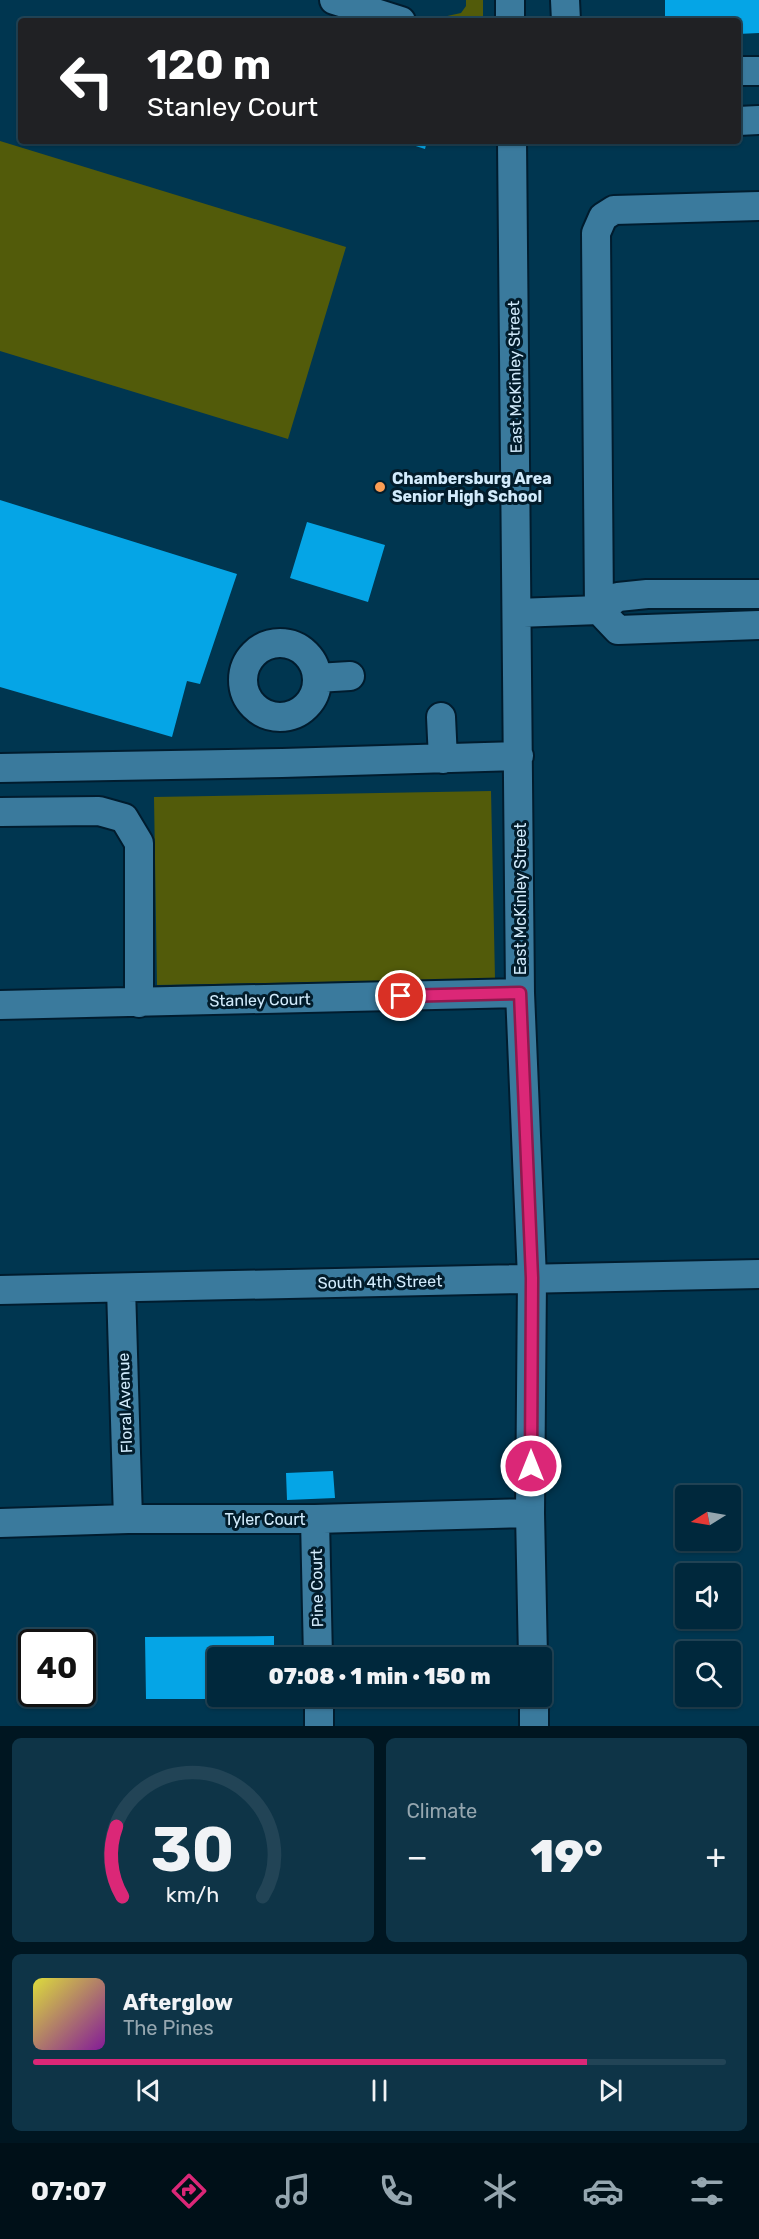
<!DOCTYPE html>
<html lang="en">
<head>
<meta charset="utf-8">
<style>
	body { margin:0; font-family:Rubik,sans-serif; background:#0e3447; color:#f1f3f6; height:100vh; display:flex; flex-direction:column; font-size:22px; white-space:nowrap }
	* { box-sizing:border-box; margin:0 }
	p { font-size:20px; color:#95a6af }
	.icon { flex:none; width:33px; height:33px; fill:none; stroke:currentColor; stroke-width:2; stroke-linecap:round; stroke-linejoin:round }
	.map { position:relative; height:1726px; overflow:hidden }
	.drawer { display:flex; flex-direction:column; gap:12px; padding:12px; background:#001621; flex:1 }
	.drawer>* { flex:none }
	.guide { position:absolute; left:18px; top:18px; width:723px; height:126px; border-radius:6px; box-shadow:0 2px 4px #0004,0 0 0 2px #224456; background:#202124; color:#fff; overflow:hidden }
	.needle { width:39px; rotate:259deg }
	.buttons { position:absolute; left:675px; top:1485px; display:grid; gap:12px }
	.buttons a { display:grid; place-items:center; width:66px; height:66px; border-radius:6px; background:#00283c; box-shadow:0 2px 4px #0004,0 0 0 2px #224456; font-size:30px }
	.speed { position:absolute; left:18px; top:1629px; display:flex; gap:12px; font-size:30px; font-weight:700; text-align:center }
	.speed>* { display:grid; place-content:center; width:78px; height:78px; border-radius:50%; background:#00283c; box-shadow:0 2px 4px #0004,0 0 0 2px #224456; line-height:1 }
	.speed .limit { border:3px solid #111; border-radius:9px; background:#fff; color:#111 }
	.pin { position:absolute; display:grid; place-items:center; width:51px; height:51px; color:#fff; margin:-26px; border:3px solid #fff; border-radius:50%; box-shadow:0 2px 6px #0007 }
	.me { position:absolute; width:66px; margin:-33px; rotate:0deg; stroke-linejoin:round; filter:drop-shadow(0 0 4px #0008) }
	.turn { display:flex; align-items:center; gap:21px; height:126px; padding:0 30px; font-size:27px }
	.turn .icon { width:78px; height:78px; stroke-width:2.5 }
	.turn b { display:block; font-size:42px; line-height:51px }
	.big { font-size:45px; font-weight:800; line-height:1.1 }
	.drawer .card { flex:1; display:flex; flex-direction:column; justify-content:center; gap:9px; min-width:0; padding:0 21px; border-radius:9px; background:#0e3447 }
	.drawer .dial { align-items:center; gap:0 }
	.dial svg { height:156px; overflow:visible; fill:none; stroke:#224456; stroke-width:7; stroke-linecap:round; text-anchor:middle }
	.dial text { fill:#f1f3f6; stroke:none }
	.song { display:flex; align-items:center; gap:18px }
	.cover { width:72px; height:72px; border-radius:9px; background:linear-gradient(135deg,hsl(60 70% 55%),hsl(290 70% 35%)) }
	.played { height:6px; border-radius:3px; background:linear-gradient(90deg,#db2777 80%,#224456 80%) }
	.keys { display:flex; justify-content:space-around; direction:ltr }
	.heat { display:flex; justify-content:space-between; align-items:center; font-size:33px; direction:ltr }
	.drawer .tiles { flex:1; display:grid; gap:12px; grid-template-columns:1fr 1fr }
	.card:last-child { grid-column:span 2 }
	.trip { position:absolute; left:207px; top:1647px; width:345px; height:60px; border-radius:6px; background:#00283c; box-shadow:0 2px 4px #0004,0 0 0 2px #224456; font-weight:800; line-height:60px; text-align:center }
	.dock { display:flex; height:96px; justify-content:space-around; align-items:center; background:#001018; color:#95a6af }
	.dock .icon { width:42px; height:42px }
	.dock .selected { color:#db2777 }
	.dock b { font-size:27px; color:#f1f3f6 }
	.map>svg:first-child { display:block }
</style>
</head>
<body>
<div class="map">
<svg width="759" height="1726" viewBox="0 0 759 1726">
	<rect width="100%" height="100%" fill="#003650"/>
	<path fill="#525b0a" d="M466,0H483V21H440L438,18L461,13L466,6Z
		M0,141L346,247L288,439L0,351Z
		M491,791L495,979L157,985L154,797Z"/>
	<path fill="#05a5e6" d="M665,0H759V33L738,34V21H665Z
		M400,141H427L425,149Z
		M0,500L237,574L200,684L187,681L172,737L0,687Z
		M307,522L385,545L368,602L290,578Z
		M333,1471L335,1498L287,1500L286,1473Z
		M274,1636V1658H218V1696H234V1699H146L145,1637Z"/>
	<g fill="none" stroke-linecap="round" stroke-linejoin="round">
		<g stroke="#001c2e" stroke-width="32">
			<path id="minor" d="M334,0L401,21
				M510,0V21
				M565,0L566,21
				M738,71H759
				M738,121L759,120
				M512,141L520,993L532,1278L530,1513L533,1658
				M759,594H647L618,597L599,610L618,630L759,625
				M517,613L599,610L596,233L603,217L614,210L759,206
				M243 680a37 37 0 1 1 74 0a37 37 0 1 1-74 0Z
				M317,678L350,676
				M441,717L443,759
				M0,768L282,763L519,756
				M0,812L99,811L124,818L139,843V1003
				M0,1005L520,993
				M121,1288L128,1519
				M0,1290L759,1274
				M315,1519L318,1658
				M0,1523L128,1519H315L530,1513
				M319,1696V1726
				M534,1696V1726"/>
		</g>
		<use href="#minor" stroke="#3a7a9d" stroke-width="28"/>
	</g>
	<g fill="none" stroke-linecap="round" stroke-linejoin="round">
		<g stroke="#8e194d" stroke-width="15">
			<path id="route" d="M401,996L520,993L532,1278L531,1466"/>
		</g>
		<use href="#route" stroke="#db2777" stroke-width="10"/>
	</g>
	<circle fill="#fc9d54" stroke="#021c2b" stroke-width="2" cx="380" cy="487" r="6"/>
	<g text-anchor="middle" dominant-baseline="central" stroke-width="6" stroke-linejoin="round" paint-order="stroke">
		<g font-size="16" fill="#d2ebfc" stroke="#021c2b">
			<text transform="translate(515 377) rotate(-91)">East McKinley Street</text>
			<text transform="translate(520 899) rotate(-90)">East McKinley Street</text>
			<text transform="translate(260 1000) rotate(-1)">Stanley Court</text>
			<text transform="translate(380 1282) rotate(-1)">South 4th Street</text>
			<text transform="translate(125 1403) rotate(-92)">Floral Avenue</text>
			<text x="265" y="1519">Tyler Court</text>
			<text transform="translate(317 1588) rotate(-91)">Pine Court</text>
		</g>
		<g font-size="16" font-weight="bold" fill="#d2ebfc" stroke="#021c2b" text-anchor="start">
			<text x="392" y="478">Chambersburg Area<tspan x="392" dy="18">Senior High School</tspan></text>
		</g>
	</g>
</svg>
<div class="buttons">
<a><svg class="needle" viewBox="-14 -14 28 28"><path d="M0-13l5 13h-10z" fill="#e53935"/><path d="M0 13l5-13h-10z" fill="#95a6af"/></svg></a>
<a><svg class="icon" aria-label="sound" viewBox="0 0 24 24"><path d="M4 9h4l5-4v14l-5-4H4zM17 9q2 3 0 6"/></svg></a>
<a><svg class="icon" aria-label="search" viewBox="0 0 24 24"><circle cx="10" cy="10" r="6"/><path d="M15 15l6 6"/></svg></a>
</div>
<div class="speed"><div class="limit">40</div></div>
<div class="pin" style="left:401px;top:996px;background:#d93025"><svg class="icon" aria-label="arrive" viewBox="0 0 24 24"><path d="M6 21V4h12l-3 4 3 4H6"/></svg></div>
<svg class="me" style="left:531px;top:1466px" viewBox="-20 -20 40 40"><circle r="17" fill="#db2777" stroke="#fff" stroke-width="3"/><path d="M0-11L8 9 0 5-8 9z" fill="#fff"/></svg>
<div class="trip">07:08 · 1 min · 150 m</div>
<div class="guide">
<div class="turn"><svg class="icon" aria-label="left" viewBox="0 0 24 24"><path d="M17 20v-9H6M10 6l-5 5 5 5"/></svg><div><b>120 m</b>Stanley Court</div></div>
</div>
</div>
<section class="drawer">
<div class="tiles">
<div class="card dial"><svg viewBox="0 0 100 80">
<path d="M14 69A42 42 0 1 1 86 69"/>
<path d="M14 69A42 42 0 0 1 11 33" stroke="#db2777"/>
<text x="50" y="56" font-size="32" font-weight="700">30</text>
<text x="50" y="72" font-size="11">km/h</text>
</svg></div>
<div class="card"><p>Climate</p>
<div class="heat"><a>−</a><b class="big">19°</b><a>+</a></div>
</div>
<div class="card">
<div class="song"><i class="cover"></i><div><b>Afterglow</b><p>The Pines</p></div></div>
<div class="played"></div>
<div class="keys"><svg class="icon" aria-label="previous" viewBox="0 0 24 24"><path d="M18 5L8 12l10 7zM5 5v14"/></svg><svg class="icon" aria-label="pause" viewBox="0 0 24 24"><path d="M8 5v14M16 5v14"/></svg><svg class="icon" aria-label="next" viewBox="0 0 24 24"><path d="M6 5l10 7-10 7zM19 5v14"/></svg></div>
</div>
</div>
</section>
<nav class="dock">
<b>07:07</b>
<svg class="icon selected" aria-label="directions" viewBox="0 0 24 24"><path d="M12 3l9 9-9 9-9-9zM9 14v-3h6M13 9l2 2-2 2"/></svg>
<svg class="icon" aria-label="music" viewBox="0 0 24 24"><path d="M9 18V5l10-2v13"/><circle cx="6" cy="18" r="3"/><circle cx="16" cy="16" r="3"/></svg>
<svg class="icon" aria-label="phone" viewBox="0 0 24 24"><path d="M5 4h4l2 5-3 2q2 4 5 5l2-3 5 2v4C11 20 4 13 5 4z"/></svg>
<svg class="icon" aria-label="climate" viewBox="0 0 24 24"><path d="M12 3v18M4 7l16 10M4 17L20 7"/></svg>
<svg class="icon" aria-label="car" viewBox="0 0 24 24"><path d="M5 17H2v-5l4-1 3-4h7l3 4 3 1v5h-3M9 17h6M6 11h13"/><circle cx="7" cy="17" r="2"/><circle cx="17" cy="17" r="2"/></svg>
<svg class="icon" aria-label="filters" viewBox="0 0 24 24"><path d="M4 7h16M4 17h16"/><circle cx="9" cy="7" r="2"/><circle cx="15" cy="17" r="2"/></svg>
</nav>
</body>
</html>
